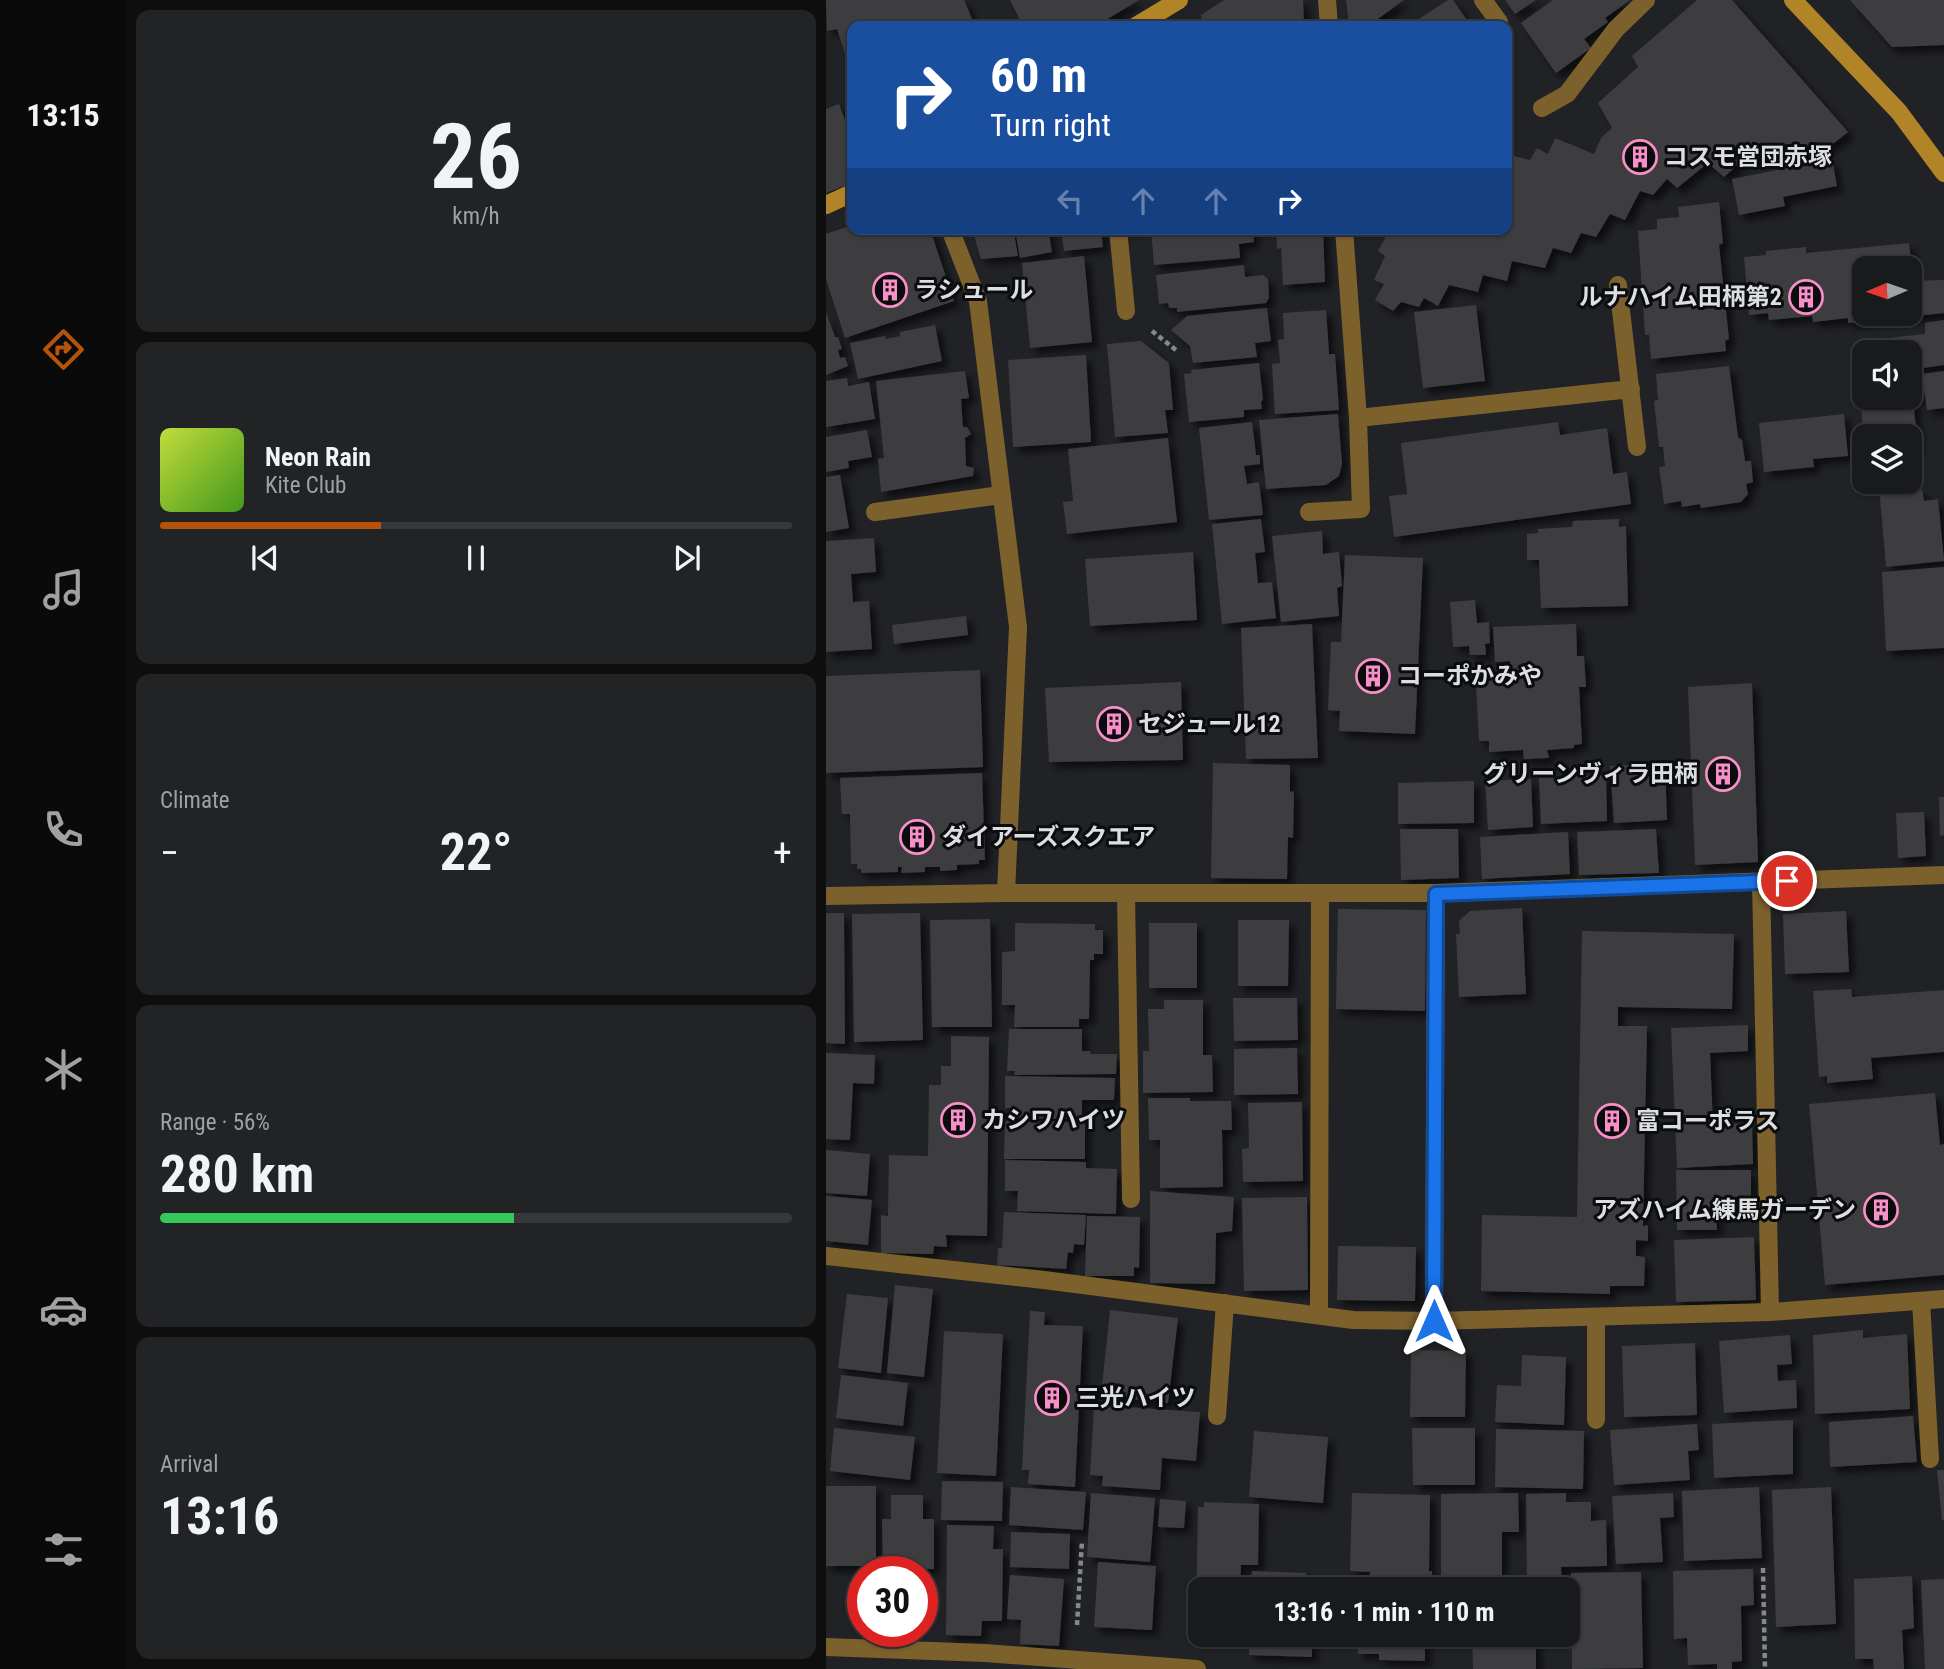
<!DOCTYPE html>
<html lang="en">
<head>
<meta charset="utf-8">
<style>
	body { margin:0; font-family:"Roboto Condensed","Noto Sans JP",sans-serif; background:#222325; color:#f1f3f6; height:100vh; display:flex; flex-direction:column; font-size:26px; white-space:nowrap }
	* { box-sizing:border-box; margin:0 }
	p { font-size:23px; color:#9fa1a3 }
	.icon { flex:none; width:38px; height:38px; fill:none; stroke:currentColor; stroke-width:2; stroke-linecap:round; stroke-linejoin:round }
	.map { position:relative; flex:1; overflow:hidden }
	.details { display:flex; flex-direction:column; gap:10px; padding:10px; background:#0e0e0f; width:700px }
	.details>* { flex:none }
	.guide { position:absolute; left:21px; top:21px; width:665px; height:214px; border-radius:14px; box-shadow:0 2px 5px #0004,0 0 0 2px #37383b; background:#1a4fa0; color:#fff; overflow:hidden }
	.needle { width:46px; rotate:268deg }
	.controls { position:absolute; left:1026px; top:256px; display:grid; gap:14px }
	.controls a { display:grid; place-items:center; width:70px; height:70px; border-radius:14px; background:#191a1c; box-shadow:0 2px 5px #0004,0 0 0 2px #37383b; font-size:35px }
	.speed { position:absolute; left:21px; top:1556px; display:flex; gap:14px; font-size:35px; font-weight:700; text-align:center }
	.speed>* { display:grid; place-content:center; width:91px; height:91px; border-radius:50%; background:#191a1c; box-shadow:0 2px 5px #0004,0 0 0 2px #37383b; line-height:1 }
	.speed .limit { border:10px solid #d22; background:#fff; color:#111 }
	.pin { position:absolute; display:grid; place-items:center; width:60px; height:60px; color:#fff; margin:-30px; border:4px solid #fff; border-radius:50%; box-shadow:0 2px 7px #0007 }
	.me { position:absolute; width:77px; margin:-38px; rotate:0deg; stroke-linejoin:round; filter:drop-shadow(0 0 5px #0008) }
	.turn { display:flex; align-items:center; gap:24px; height:147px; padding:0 28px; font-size:32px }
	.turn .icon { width:91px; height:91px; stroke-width:2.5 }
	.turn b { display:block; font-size:49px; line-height:60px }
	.lanes { display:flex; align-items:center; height:66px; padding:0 28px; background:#0003; justify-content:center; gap:35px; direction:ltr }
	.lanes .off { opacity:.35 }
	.big { font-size:52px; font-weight:700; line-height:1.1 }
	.details .widget { flex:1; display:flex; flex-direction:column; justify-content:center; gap:10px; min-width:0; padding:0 24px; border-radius:14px; background:#222325 }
	.details .dial { align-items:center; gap:0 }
	.dial b { font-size:91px; line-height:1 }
	.song { display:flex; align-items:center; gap:21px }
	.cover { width:84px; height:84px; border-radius:10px; background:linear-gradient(135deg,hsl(70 70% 55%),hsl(100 70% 35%)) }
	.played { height:7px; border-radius:4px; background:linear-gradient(90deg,#b45309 35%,#37383b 35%) }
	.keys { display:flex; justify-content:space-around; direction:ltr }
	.heat { display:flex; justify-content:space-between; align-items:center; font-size:38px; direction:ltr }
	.charge { height:10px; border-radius:5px; background:linear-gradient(90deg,#34c759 56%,#37383b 0) }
	.trip { position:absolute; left:362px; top:1577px; width:392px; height:70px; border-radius:14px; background:#191a1c; box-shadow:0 2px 5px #0004,0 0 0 2px #37383b; font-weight:700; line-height:70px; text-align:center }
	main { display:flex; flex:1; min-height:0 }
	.tabs { display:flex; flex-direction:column; width:126px; justify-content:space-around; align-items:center; background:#0a0a0b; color:#9fa1a3 }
	.tabs .icon { width:49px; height:49px }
	.tabs .on { color:#b45309 }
	.tabs b { font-size:32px; color:#f1f3f6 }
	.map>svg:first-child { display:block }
</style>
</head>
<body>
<main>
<nav class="tabs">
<b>13:15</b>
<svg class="icon on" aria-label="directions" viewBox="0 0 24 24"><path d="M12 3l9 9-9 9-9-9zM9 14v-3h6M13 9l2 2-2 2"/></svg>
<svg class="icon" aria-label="music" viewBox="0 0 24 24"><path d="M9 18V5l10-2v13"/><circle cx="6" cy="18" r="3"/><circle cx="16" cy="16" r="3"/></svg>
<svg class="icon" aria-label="phone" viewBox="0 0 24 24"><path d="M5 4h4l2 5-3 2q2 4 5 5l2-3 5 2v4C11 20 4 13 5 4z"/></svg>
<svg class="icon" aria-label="climate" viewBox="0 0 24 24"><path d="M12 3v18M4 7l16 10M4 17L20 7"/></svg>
<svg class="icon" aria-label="car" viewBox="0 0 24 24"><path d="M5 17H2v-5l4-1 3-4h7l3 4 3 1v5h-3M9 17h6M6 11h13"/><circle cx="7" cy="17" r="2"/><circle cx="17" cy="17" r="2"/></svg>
<svg class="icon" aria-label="filters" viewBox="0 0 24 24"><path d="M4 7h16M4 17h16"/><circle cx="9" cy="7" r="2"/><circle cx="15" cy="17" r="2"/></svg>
</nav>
<section class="details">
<div class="widget dial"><b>26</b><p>km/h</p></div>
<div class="widget">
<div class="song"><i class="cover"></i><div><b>Neon Rain</b><p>Kite Club</p></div></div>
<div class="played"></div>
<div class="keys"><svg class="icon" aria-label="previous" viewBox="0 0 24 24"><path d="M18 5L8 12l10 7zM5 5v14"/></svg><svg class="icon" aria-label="pause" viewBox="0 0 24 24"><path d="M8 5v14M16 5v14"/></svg><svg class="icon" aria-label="next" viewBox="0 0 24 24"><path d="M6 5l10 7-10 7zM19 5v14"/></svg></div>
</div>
<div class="widget"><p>Climate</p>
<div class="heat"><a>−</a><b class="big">22°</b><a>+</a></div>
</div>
<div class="widget"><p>Range · 56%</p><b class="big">280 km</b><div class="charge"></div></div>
<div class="widget"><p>Arrival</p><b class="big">13:16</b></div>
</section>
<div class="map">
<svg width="1118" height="1669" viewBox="0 0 1118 1669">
	<defs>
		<filter id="shadow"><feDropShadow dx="6" dy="6" stdDeviation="3.5" flood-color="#0009"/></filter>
	</defs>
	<rect width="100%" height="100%" fill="#212225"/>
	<path fill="#3c3e41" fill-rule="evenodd" filter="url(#shadow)" d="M0,0H138L149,26H26V74L11,29L1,31Z
		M184,0H313L270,26H197Z
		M398,0H477L478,26H376L375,15Z
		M520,0H578L542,26L523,25Z
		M622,0H627L645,26H582Z
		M679,0H710L689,14Z
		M727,0H804L779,18L782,22L758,39L765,48L730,73L695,23Z
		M871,0H906L1022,132L989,158L984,152L975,159L970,153L961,159L957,152L946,160L941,154L932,162L925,153L898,177L882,163L851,188L841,179L827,195L814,191L799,220L784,214L770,237L755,233L745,253L727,248L719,268L686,261L681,281L657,275L652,292L623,285L612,306L598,298L593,307L575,302L567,311L549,300L558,284L548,280L559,256L552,251L564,229L573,232L575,229H681V163L684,155L704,160L711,148L722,154L729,138L768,154L775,138L786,128L772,103L812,67L806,56Z
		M1024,0H1118V45L1066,47Z
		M13,104L26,139V183L0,193V109Z
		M1006,159L1011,186L957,197L959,206L913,215L906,179Z
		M893,202L897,243L893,245L903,339L899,341L900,351L825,359L823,335H819L812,231L831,229V219L853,217L852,207Z
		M26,225V229H104L128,301L19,338L0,279V234Z
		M146,229H187L192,256L155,259Z
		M189,229H222L226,252L194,258Z
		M235,229H275L277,247L238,251Z
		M325,229H427L428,242L413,244L414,258L328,265Z
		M450,229H497L499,282L457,285L455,248L451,249Z
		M1083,243L1087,281L1118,280V313L1022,323V318L987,322L986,316L943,320L942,313L923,315L918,257L940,255V251L980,247V253ZM1038,268H1083V313H1038Z
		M258,256L266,342L204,348L196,263Z
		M418,265L419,277L437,275L442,279L443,298L440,303L351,312V308H343L342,303L333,304L330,275Z
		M650,305L659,381L597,388L588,312Z
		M441,308L445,341L429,343L431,357L367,363L364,346L345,330L361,316Z
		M500,310L503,354H509L513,410L449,414L446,364L454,363L452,340L458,339L457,313Z
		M0,312L9,337H12L16,349L12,350L14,358L19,357L22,366L0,375Z
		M1118,320V365L1083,370V352H1036L1046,340L1099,334V323Z
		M109,325L116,361L32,379L24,343L59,336L60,339L74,336V332Z
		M315,341L343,363L347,410H339L342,433L289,437L281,344Z
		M260,355L265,442L187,447L182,360Z
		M433,363L437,400L435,402L436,409L418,410V417L363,422L358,374L366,373L365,370Z
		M903,366L912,437L916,440L919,461H925L927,482L920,484L922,494L915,502L875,508L874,504L856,507L855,501L838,504L833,467L839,466L837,447H833L828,401L832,400L830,374Z
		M139,371L143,398L135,399L137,427H141L145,434L139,438L140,466L148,468L147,476L55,492L52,459L58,458L50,381Z
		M1118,371V408L1101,410L1096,374Z
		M1092,373L1094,399L1087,400L1092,446L1083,447V436H1038L1032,380L1038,379V397H1083V374Z
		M21,378L22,386L43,382L49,419L0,427V381Z
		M512,414L516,464L513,476L500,485L440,489L433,420Z
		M1018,414L1022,456L987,459L988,467L938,472L933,423Z
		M426,422L430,455H434V464L418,466L421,484L433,482L437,515L383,520L373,428Z
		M732,422L734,435L781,428L787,474L801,472L805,504L568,537L563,496L581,494L575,443Z
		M41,430L46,457L22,461L23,468L0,472V437Z
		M342,438L351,522L241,534L237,502L247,501L242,449Z
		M14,475L23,528L0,532V477Z
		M1076,483V492L1096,490L1098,501L1112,499L1118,561L1060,567L1053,486Z
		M435,519L439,552L429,553L432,583L446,582L450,618L396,624L386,524Z
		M793,519V527L800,526L802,606L715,608L713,560H701V534L712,533V529L746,527L747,521Z
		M496,531L497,554L513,552L516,586L511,588L513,616L455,622L446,536Z
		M48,538L50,572L25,574L27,602L43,601L46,649L0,652V541Z
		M367,552L371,620L264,626L259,559Z
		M519,555L597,558L589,734L513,731L514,711L502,710L505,642H515Z
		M1118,567V648L1060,651L1056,572Z
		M649,600L651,623L663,622L664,643L659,644L660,655H644L643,646L627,647L624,602Z
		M140,616L142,635L68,644L66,625Z
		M486,624L492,758L420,759L415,628Z
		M750,624L751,656H758L760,687H753L756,744L748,745V748L721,750L723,758L698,759L697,750L663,752V741H653L650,685L662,684V680L684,679V661L669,662L667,627Z
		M154,670L157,767L0,773V676Z
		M355,682L357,760L223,762L219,688Z
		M926,683L932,862L869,865L862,687Z
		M387,763L464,765V792L468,791L467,838L462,837L461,879L385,878Z
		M839,763L841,820L788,823L784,766Z
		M156,773L159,860H153V864L131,865V870L114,871V867H99V872L75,873L76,867H72V872L35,873V869H31V864H25L24,814H16L14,778Z
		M780,775L781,821L715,824L713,778Z
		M705,779L707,827L662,830L659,781Z
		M648,781V823L572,824V783Z
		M1113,797H1118V835L1114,836Z
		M1098,812L1100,856L1072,858L1070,813Z
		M574,829H632L633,878L575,880Z
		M830,829L833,873L753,875L751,832Z
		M742,832L744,874L656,879L654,837Z
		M696,908L700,994L633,997L630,934H634L633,921L644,911Z
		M512,909L600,910L599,1011L510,1009Z
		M1020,911L1023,972L959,974L957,914Z
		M0,913H18L19,1044L0,1043Z
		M94,913L97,1040L28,1042L26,914Z
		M164,919L166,1027H106L104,920Z
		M412,920H463L462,986H412Z
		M189,923L269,924V930H277V954H268V960H264L263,1019H253V1027H188L189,1005H176V952L189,951Z
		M323,923H371V988H323Z
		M756,931L908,934L906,1009L792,1007V1026H821L817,1226L822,1225V1241L810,1240V1256L819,1257L818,1286H784V1294L655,1291L656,1215L751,1217Z
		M1025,989L1026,997L1118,990V1052L1045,1058L1047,1079L1001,1083V1076L993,1077L987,991Z
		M407,998H471L472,1040L408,1041Z
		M338,1000H377V1055H386L387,1092L317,1093V1051H323L322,1009H338Z
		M922,1025V1051L884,1053L887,1125L926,1123L927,1164L851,1168L845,1028Z
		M183,1029H256V1051H264L265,1054H291L290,1074L188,1075L189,1071H181Z
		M125,1036L163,1037L161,1236L120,1235L121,1247L108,1246L107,1254L55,1253V1215L62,1216L63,1155L102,1156L103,1085H115V1066H125Z
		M471,1048L472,1094L408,1095V1049Z
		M0,1053L49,1055L48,1084L27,1083L24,1140L0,1139Z
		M179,1076L289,1078L288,1100H256V1119L191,1118V1108H179Z
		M1109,1093L1114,1145L1118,1144V1275L999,1285L983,1104Z
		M322,1098H364V1101H405L406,1130H396L397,1187L334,1188V1140H323Z
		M476,1102L477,1181L417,1182L416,1149L423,1148L422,1103Z
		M179,1121L259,1122V1159H178Z
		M0,1150L44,1154L41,1196L0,1193Z
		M179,1160L260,1162V1168L291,1169L290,1214L191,1211L192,1191H179Z
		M850,1170H925V1206L890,1207L891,1230H851Z
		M324,1191L408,1197L406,1231L390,1233L389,1284L324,1283Z
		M0,1196L46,1200L42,1245L0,1241Z
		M481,1197L482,1290L418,1291L416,1198Z
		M178,1212L260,1215L258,1245L248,1244L247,1253L242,1252L240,1269L171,1265L172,1248H176Z
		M261,1216L314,1217L313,1268L308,1267V1276H259Z
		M928,1237L930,1300L850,1302L848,1240Z
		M512,1246L590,1247L589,1301L511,1300Z
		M69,1285L107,1289L98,1377L61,1373Z
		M21,1294L62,1298L55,1373L12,1368Z
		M284,1310L352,1318L342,1403L275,1396Z
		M204,1311L219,1312L218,1325L257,1326L249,1487L202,1484L203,1470H196Z
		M1037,1330V1338L1081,1334L1084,1409L989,1414L987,1335Z
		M118,1331L177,1334L170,1476L111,1473Z
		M964,1335L966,1364L951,1365L952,1381L970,1380L971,1408L898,1413L893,1341Z
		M869,1343L871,1415L798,1417L796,1346Z
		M585,1350L640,1351L639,1417H584Z
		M696,1355L740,1357L738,1425L669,1422L671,1385L695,1386Z
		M15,1375L82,1383L77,1426L10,1418Z
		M268,1405L374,1412L370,1461L336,1458L334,1490L276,1486L277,1476L264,1475Z
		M1087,1416L1091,1462L1004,1467L1003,1422Z
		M967,1420V1474L888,1478L886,1424Z
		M871,1424L873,1450L862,1451L864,1480L788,1485L784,1430Z
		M8,1428L89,1437L84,1480L4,1471Z
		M586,1428H649V1485H587Z
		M670,1429L758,1431L757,1489L669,1487Z
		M428,1431L502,1437L497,1503L423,1497Z
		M1111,1470H1118V1520H1116Z
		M116,1481L177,1482L176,1521L115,1520Z
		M0,1486H50V1566H0Z
		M185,1487L260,1492L257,1530L183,1525Z
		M933,1487L936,1558L858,1561L856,1491Z
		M1005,1487L1010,1624L950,1627L946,1490Z
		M265,1493L329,1498L324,1562L261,1557Z
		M526,1493L604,1495L603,1571H606V1589H527V1583L543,1584L544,1572L524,1571Z
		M692,1493L693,1532H676V1584L615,1585V1494Z
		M740,1493V1502H765V1521L780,1520L781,1566L735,1567L736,1584H701L700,1494Z
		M847,1493L848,1517L834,1518L837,1562L790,1564L786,1496Z
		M65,1495H97V1519H108V1569H57L56,1519H65Z
		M334,1499L360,1501L358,1528L332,1527Z
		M378,1502L433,1504L432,1565H415L414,1589H374V1610H370L372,1507H378Z
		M121,1525L168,1526L167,1549H177L176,1621H156L155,1636L120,1635Z
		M185,1532L244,1534L243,1569L184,1567Z
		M272,1562L330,1566L326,1630L268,1627Z
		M927,1569L928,1605L915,1606L916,1661L906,1662V1669H891V1664L862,1665L861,1638L848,1639L847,1571Z
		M426,1571L480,1573L479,1589H425Z
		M815,1572L817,1668L746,1669L745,1573Z
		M184,1575L238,1579L233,1646L194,1644L195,1620L181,1619Z
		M1086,1576L1088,1628L1076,1630L1078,1669H1048L1047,1659H1029L1028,1579Z
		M1118,1579V1669H1099L1095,1580Z
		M423,1634H486V1657L423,1655Z
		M532,1634H599V1661L553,1660V1654H532Z
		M646,1634H710V1669H647Z"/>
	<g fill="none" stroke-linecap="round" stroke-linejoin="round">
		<path stroke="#87888a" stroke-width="4.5" stroke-dasharray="5 3.5" stroke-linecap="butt" d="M326,331L350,350
			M937,1568L939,1669
			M251,1625L256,1541"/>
		<path stroke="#7d612d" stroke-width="18" d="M501,0L503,26
			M657,0L673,22
			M716,108L741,94L790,29L820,0
			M292,229L300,311
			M792,285L811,447
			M532,418L805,389
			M49,512L175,495
			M483,512L535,509L532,418L518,229
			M300,894L305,1199
			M1095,1301L1104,1459
			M493,1315L494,895
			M770,1318V1420
			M391,1416L399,1303"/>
		<path stroke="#7d612d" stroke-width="18" d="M124,229L152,301L192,627L180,893
			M935,881L944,1312
			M0,896L180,893H610L1118,875
			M0,1256L218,1280L527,1320L608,1321L944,1312L1118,1299
			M608,1321L610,893
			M0,1647L159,1653L371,1669"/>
		<path stroke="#b18427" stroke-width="18" d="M967,0L1073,112L1118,173
			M310,26L353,0
			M0,205L26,193"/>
	</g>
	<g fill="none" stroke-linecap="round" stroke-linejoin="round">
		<g stroke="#114b97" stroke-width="18">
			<path id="route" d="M608,1321L610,894L961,881"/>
		</g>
		<use href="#route" stroke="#1a73e8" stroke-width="12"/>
	</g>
	<defs>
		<g id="building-ring" transform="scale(1.75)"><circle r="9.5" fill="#0b0c0d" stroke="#f98fc9" stroke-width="1.5"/><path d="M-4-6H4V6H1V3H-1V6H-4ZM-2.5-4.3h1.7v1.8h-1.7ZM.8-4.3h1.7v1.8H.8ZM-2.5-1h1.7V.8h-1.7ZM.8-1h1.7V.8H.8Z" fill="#f98fc9"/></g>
	</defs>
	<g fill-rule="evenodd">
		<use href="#building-ring" x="814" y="157"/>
		<use href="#building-ring" x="64" y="290"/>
		<use href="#building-ring" x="980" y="297"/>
		<use href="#building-ring" x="547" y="676"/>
		<use href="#building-ring" x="288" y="724"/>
		<use href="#building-ring" x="897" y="774"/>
		<use href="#building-ring" x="91" y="837"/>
		<use href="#building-ring" x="132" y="1120"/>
		<use href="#building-ring" x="786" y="1121"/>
		<use href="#building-ring" x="1055" y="1210"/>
		<use href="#building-ring" x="226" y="1398"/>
	</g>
	<g text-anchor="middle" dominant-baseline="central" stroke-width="6" stroke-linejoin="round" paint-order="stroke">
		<g font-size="24" font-weight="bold" fill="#dddee0" stroke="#0b0c0d" text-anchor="start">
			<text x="838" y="157">コスモ営団赤塚</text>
			<text x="88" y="290">ラシュール</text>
			<text x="956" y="297" text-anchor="end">ルナハイム田柄第2</text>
			<text x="572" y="676">コーポかみや</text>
			<text x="312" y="724">セジュール12</text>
			<text x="872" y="774" text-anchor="end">グリーンヴィラ田柄</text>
			<text x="116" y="837">ダイアーズスクエア</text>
			<text x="156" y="1120">カシワハイツ</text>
			<text x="810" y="1121">富コーポラス</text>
			<text x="1030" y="1210" text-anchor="end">アズハイム練馬ガーデン</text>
			<text x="250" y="1398">三光ハイツ</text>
		</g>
	</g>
</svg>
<div class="controls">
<a><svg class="needle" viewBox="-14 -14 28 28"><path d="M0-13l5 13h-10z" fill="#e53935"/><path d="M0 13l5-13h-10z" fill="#9fa1a3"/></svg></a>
<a><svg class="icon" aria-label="sound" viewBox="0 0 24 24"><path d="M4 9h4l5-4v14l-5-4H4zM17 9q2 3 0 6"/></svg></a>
<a><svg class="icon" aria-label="layers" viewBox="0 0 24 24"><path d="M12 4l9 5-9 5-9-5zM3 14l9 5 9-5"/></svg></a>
</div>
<div class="speed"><div class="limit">30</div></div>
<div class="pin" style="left:961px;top:881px;background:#d93025"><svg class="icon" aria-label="arrive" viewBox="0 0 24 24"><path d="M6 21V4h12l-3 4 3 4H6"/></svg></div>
<svg class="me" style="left:608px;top:1321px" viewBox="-20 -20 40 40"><path d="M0-17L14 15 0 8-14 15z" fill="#1a73e8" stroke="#fff" stroke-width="4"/></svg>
<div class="trip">13:16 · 1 min · 110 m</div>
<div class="guide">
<div class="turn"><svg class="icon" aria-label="right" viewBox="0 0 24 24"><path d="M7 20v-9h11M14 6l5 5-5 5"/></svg><div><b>60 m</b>Turn right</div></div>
<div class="lanes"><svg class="icon off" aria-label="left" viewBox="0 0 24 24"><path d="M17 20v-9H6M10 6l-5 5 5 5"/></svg><svg class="icon off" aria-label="ahead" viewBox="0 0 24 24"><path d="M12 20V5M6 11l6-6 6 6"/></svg><svg class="icon off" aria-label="ahead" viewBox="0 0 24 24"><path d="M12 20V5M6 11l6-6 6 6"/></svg><svg class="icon" aria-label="right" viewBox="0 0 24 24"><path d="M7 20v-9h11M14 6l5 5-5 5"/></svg></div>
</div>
</div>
</main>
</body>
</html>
